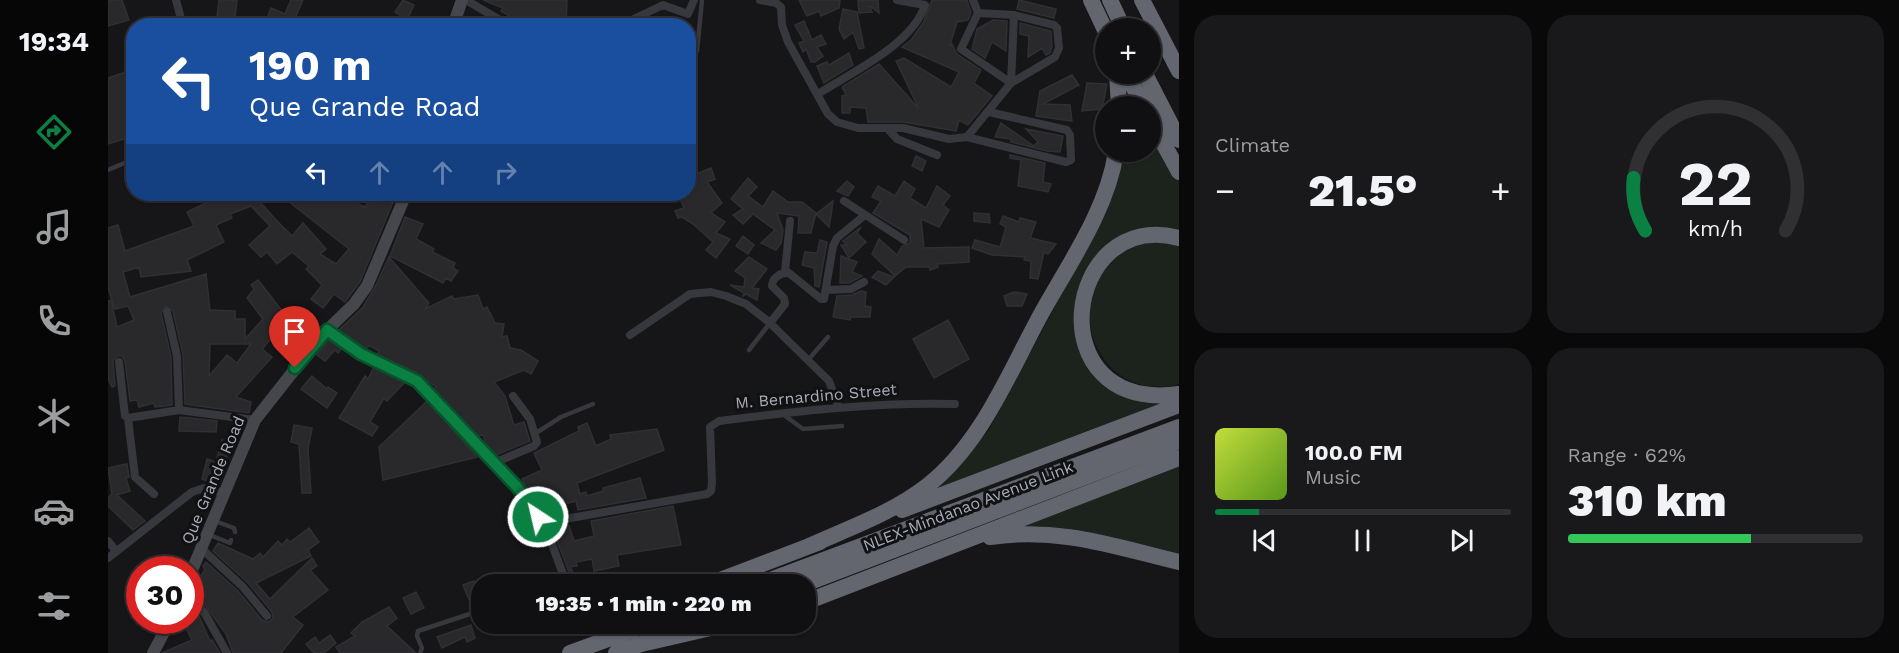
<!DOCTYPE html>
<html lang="en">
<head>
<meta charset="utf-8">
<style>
	body { margin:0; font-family:"Work Sans",sans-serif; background:#19191b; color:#f1f3f6; height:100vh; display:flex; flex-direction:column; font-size:22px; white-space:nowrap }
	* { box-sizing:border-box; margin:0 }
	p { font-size:20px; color:#9c9d9f }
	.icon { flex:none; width:33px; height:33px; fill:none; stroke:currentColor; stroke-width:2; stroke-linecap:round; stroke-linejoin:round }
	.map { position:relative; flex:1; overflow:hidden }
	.drawer { display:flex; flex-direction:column; gap:15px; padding:15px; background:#09090a; width:720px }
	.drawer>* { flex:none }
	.guide { position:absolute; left:18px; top:18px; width:570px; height:183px; border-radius:24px; box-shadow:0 2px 4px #0004,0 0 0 2px #303032; background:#1a4fa0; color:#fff; overflow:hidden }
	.fabs { position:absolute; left:987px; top:18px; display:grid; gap:12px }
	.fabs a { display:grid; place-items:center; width:66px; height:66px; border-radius:50%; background:#101012; box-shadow:0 2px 4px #0004,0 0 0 2px #303032; font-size:30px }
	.speed { position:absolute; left:18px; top:556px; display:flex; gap:12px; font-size:30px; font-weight:700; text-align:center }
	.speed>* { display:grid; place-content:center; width:78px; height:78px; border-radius:50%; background:#101012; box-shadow:0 2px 4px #0004,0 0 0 2px #303032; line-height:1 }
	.speed .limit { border:9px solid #d22; background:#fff; color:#111 }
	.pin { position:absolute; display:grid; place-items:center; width:51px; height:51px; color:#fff; margin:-62px -26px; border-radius:50% 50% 50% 0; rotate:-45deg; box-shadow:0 0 6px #0007 }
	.pin .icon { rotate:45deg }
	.me { position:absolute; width:66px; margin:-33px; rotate:325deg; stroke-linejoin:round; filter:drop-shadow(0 0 4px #0008) }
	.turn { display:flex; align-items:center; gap:21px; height:126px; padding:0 24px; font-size:27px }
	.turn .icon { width:78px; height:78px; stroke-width:2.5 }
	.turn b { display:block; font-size:42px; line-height:51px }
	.lanes { display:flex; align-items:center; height:57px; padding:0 24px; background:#0003; justify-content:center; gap:30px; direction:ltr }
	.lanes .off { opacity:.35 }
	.big { font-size:45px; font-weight:800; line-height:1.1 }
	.drawer .widget { flex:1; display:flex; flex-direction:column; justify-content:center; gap:9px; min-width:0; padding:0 21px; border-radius:24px; background:#19191b }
	.drawer .dial { align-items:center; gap:0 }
	.dial svg { height:156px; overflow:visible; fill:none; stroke:#303032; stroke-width:7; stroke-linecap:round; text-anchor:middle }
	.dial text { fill:#f1f3f6; stroke:none }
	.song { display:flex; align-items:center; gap:18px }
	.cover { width:72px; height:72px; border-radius:9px; background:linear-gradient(135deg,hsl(70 70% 55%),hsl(90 70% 35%)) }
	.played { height:6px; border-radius:3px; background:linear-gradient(90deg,#0b8043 15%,#303032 15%) }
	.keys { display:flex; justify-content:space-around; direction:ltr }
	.heat { display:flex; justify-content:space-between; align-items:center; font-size:33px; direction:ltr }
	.charge { height:9px; border-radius:4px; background:linear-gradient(90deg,#34c759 62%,#303032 0) }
	.drawer .tiles { flex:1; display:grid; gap:15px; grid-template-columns:repeat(2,1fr) }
	.trip { position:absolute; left:363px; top:574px; width:345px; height:60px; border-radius:24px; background:#101012; box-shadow:0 2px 4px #0004,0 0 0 2px #303032; font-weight:800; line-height:60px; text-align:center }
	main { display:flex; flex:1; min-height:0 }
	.tab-bar { display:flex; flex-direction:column; width:108px; justify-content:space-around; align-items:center; background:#060607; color:#9c9d9f }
	.tab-bar .icon { width:42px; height:42px }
	.tab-bar .current { color:#0b8043 }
	.tab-bar b { font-size:27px; color:#f1f3f6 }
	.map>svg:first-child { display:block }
</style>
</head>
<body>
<main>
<nav class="tab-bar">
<b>19:34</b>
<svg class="icon current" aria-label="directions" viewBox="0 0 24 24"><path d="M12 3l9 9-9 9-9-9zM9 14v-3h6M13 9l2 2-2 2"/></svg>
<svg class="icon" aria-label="music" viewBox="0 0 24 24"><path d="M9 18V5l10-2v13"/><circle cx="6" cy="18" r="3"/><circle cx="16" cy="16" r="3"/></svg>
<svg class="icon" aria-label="phone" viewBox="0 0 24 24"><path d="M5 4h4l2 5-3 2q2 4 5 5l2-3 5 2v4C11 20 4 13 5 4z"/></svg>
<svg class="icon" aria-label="climate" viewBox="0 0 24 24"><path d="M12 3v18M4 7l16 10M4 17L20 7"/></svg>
<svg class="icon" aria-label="car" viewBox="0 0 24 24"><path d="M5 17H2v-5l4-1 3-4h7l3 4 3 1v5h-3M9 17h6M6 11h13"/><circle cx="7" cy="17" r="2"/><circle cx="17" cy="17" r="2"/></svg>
<svg class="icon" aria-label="filters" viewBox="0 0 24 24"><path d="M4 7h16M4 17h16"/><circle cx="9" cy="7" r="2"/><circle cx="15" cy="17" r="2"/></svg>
</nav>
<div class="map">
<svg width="1071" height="653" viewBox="0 0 1071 653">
	<rect width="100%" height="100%" fill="#161618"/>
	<path fill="#1c231d" d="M1043,128L1071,180V234H1029L969,302L996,380L1071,397L805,503L852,466L882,428L992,223L1013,152H1042Z
		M1071,242V384C985,407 944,284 1025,246C1037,241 1058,243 1071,242Z
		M1071,464V557L965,529L932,526L891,529Z"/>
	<path fill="#29292c" stroke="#303034" stroke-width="1.5" fill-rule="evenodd" d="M0,0H14L21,20L0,26Z
		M111,0H129L126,26H108Z
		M183,0H195L187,18L204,26H156L163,8L177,14Z
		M295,0L306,5L299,20L287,12Z
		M375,0H459L458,26H418L393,11L395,8Z
		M691,0H724L732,1L731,8L713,16L711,11L699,16Z
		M750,0H770L771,13L761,5L764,12L751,13Z
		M824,0H859L863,13L860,20L849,22L842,45L844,44L849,54L873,70L866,83L884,96L860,125L851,120L848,131L795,122H760L758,108L742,107V113H734V96L738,95L734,87L771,64L811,109L788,61L796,58L843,87L851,72L794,47L803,40L815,23Z
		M911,0L948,9L946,18L909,9Z
		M735,9L749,12L756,48L751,49L745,32L736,39L731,29Z
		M885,20L899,21L898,51L884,42L877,58L864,49L869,29Z
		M696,21L704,40L713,35L718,44L709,47L715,56L707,62H703L698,49L695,52L691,43L696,41L687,25Z
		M912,23L943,31L944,47L942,53L938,55L934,48L920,57L921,36L912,34Z
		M741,53L745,65L716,83L709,66L719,62L721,65Z
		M26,69V136L0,144V78Z
		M964,75L971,85L935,104L962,105L964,121L928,116L932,91Z
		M979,83L999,84L994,109L974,111Z
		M893,123L926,146L930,142L918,129L955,136L952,152L939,151L903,142V139L887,137Z
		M902,155L937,163L935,182L943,184L940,192L910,186L913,160L902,158Z
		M808,156L818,161L814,171L804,166Z
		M603,168L607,179L599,182L614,203L603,213L617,222L608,233L622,239L608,258L598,250L605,242L585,224L574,217L570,218L567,211L576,208L570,194H580V177Z
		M640,178L649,187L640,196L655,207L665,191L680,202H694L708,213L703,233H690L691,216L669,213L675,230L673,243L668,250L653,243L667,230L645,214L635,224L625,215L635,209L623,199Z
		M739,181L746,187L740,196L729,191Z
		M796,181L807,189L802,198L818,208L829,186L842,196L835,205L841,210L831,227L813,219L816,248L861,247V262L829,264L830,267L822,270L821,267H798L787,276L764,254L771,239L789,255L794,246L802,243V235L765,213L773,201L764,197L770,186L787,196Z
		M116,194H163L153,203L169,221L184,236L195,223L218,249L212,254L228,264L241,249L171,194H242L239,199L257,207L266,194L285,202L252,282L237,302L226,294L215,308L203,299L214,285L198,269L201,266L184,252L169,264L159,252L153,257L141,245L162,226L143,206L122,214L124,218L108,225L116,242L79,260L83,271L33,277L31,267L15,272L22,297L98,274L102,310L127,311V319H137V339L155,319L139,298L146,289L143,285L150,280L182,321L185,318L205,333L192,348L173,327L154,349L164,357L128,397L143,402L141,413L77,404L75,355L65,311L57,306L53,313L63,357L64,405L47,407L46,403L31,407L29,400L22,401L17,361L14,356H10L5,360L7,386L4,387L0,379V301L3,300L9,327L26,320L20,306L7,309L0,288V228L10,225L17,251L86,226L79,212ZM102,344H143L129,363L119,355L101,376Z
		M725,201L723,215L721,227L708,214Z
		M866,213L881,214L882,223L866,221Z
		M895,216L911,222L912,218L928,222L922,238L948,244L940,254L936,252L930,279L922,278L923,261L916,260L917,257L884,255L864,248L867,240L892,247L898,227L892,224Z
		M297,217L315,224L308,239L326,249L324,252L347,263L345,268L350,271L343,281L338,278L335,283L282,256Z
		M753,227L749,233L758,242L741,258L733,245H739L735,241Z
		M635,236L646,245L640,254L628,246Z
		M712,240L719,242L711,287L707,286L706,268L694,265L697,252L709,253Z
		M733,256L749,262L744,272L754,276L741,283H732Z
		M281,257L321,303L317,309L344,296L346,299L370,295L375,309L379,307L387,323L396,324L394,337L399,336L402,348L413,350L430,361L423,374L416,370L386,382L397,396L406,425L416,422L422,441L388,455L378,444L375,435L370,436L326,389L328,387L308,372L269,355L271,351L261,345L258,349L231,330L255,307L266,289Z
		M641,257L659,269L644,288L651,289L649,300L638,294L635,296L636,293L622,285L636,287L637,278L627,271Z
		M770,271L786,277L778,285L764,277Z
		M753,291L758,292L757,306L763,307L762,317H743L742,320L725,317L729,296L744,295Z
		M906,292L919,294L914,306H899L896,296Z
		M840,320L861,359L826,378L805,339Z
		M221,339L234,348L230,353L227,350L217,361L209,355Z
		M266,367L297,382L279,401L276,398L262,422L270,427L264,436L231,418L257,376L260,379Z
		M204,376L219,389L220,387L229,393L219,408L193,389Z
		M319,401L369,457L275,480L271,447Z
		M72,417L109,421L108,432L71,431Z
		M479,423L488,446L503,439L502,435L549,429L556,450L469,483L472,494L478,492L479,496L495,491V488L532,478L538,498L470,510L468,501L447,507L441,492L424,498L414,479L434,470L426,453L471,431L470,427Z
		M186,425L204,428L200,449L203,493H194L191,444L183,442Z
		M114,440L122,442L117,464L119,465L111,485L94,479L99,459L108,462Z
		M19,464L21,477L18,478L22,491L9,495L37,521L25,530L0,506V498L4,494L0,468Z
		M565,506L573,545L509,555L511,566L486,571L484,559L468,562L469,566L462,567L472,585H459L461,572L444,528L461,525L466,541L486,536L483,521Z
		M201,528L211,542L200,550L203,556L148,583L162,599L204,558L209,566L202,570L220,590L185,617L195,625L173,653H125L118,634L92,598L98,597L84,588L97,570L95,566L98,562L130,591L154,620L161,622L165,618L164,612L140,583L105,551L110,543L145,559L152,553L155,557L170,541L174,545L179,539L182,542Z
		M366,581L373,598L362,602L355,585Z
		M308,592L316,608L303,614L295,598Z
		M281,607L289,618L279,626L308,653H232L228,647L247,636L243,633L254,622Z
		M82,608L91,616L102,641L104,640L112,653H54L84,640L74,621H82Z
		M363,625L367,638L359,642L357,637L334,648L329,637Z
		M222,635L228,643L216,653H206L198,644L207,637L211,643Z"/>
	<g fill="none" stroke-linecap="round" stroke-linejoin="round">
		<path stroke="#37383d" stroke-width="4.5" d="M589,51L594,0
			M0,170L26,159
			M641,350L662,323
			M700,360L720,337
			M676,415L695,429L734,426
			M428,433L453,417L485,404
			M107,521L126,528L127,532
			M99,534L122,543L123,540
			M312,653L314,648L309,636L310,631L374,610"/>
		<path stroke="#37383d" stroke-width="8" d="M68,0L75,26
			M358,0L402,26
			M652,0L668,3L673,7L674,25L680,42L720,114L729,122L750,128H795L841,139L859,137L958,162L963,160L962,135L959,130L881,112
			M865,0L870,13
			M870,13L853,49L903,83
			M511,26L555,5L580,14L586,0
			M903,83L906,15
			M710,94C744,72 804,45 817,5L789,0
			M781,130L789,139L829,155
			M859,137L903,83L947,57L951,48L949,28L946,25L906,15L870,13
			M736,201L796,240
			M677,272L682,221
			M718,290L743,289L756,282
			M59,312L69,356L71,410
			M662,323L677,304L676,298L664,286C664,278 673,272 681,273L713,299H716L725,246L729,238L757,215
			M219,330L253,354L309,381L409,487L439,531L455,574L451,583
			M522,335L582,294L603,292L618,296L638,304L662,323L721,381L730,406
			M11,362L17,416L20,418L71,410L147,420
			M20,418L27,477L46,494
			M386,463L426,446L429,442L422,419L405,396
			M434,523L599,494L603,491L604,483L602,427L611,421C690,411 767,402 847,404
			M0,541L8,551
			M94,549L135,587L159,616
			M0,558L84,492L96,488L116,493
			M82,598L96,612L119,653"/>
		<path stroke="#45474d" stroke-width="12" d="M345,26L354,0
			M82,575L147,420L213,336L246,304L259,286L298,194
			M45,653L62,621"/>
		<path stroke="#63666e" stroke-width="16" d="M983,0L998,32
			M1002,0L1015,28
			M1034,0L1071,71
			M1009,74L1011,106
			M1018,74L1036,106
			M1037,74L1071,140
			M1042,119L1071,172
			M1071,238C955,207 928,414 1071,394
			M794,510L1071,405
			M882,537C952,527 1004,546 1071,562
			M701,546C741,528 784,513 819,486C873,444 900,375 932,316C960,265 999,211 1008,152
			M599,585L712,542
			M649,585L1071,427
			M694,585L1071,441
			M698,602L1071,458
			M529,645L620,624
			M462,653L541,624
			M508,653L539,642"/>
	</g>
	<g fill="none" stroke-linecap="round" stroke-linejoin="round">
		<g stroke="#07532c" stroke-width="15">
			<path id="route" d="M187,368L219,330L253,354L309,381L409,487L430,517"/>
		</g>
		<use href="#route" stroke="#0b8043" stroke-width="10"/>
	</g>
	<g text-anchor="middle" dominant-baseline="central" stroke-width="6" stroke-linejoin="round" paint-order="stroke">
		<g font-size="16" fill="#a8adb8" stroke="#111113">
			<text transform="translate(708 396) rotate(-5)">M. Bernardino Street</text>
			<text transform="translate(105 480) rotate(-67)">Que Grande Road</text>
			<text transform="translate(860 506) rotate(-21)">NLEX-Mindanao Avenue Link</text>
		</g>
	</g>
</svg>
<div class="fabs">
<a>+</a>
<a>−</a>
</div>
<div class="speed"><div class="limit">30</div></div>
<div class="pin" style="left:187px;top:368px;background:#d93025"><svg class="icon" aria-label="arrive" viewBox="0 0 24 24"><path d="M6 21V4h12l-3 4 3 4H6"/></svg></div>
<svg class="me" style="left:430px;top:517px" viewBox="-20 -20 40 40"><circle r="17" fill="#0b8043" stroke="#fff" stroke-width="3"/><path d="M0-11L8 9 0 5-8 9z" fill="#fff"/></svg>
<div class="trip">19:35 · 1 min · 220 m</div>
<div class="guide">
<div class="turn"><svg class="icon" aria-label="left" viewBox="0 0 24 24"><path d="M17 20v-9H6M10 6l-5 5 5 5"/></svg><div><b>190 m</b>Que Grande Road</div></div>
<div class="lanes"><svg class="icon" aria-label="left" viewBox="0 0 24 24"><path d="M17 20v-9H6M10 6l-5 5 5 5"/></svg><svg class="icon off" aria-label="ahead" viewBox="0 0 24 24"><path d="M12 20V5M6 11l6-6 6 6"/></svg><svg class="icon off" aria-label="ahead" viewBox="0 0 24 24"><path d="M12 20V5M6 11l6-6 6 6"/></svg><svg class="icon off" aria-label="right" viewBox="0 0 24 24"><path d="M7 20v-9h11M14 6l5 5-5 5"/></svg></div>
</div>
</div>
<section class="drawer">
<div class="tiles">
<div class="widget"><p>Climate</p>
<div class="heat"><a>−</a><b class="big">21.5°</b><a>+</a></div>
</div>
<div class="widget dial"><svg viewBox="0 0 100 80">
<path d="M14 69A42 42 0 1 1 86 69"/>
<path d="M14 69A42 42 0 0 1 8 42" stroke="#0b8043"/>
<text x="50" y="56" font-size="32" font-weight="700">22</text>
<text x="50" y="72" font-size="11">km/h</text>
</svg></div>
<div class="widget">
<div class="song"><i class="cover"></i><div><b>100.0 FM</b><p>Music</p></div></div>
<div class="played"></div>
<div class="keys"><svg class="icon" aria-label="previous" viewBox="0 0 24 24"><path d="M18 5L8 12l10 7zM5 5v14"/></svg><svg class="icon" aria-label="pause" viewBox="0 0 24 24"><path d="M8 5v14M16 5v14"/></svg><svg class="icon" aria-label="next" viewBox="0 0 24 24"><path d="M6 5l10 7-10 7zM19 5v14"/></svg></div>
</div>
<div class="widget"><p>Range · 62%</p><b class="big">310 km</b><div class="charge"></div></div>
</div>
</section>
</main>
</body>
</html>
